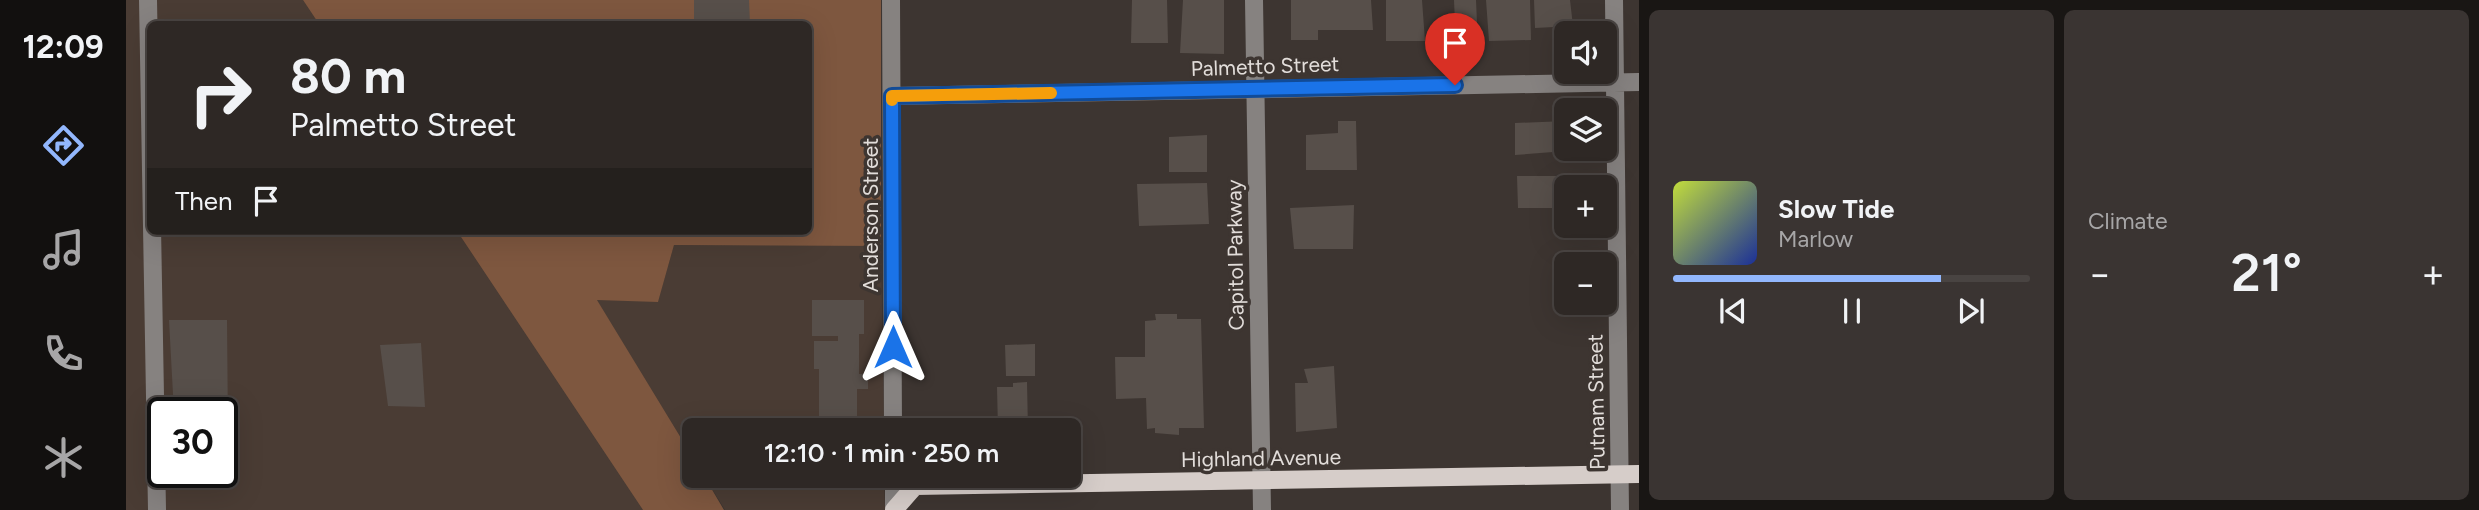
<!DOCTYPE html>
<html lang="en">
<head>
<meta charset="utf-8">
<style>
	body { margin:0; font-family:Figtree,sans-serif; background:#3a3432; color:#f1f3f6; height:100vh; display:flex; flex-direction:column; font-size:26px; white-space:nowrap }
	* { box-sizing:border-box; margin:0 }
	p { font-size:23px; color:#a7a6a7 }
	.icon { flex:none; width:38px; height:38px; fill:none; stroke:currentColor; stroke-width:2; stroke-linecap:round; stroke-linejoin:round }
	.map { position:relative; flex:1; overflow:hidden }
	.sheet { display:flex; flex-direction:column; gap:10px; padding:10px; background:#191614; width:840px }
	.sheet>* { flex:none }
	.banner { position:absolute; left:21px; top:21px; width:665px; height:214px; border-radius:10px; box-shadow:0 7px 28px #0002,0 0 0 2px #494442; background:#2e2825; color:#f1f3f6; overflow:hidden }
	.tools { position:absolute; left:1428px; top:21px; display:grid; gap:14px }
	.tools a { display:grid; place-items:center; width:63px; height:63px; border-radius:10px; background:#2e2825; box-shadow:0 7px 28px #0002,0 0 0 2px #494442; font-size:35px }
	.speed { position:absolute; left:21px; top:397px; display:flex; gap:14px; font-size:35px; font-weight:700; text-align:center }
	.speed>* { display:grid; place-content:center; width:91px; height:91px; border-radius:50%; background:#2e2825; box-shadow:0 7px 28px #0002,0 0 0 2px #494442; line-height:1 }
	.speed .limit { border:4px solid #111; border-radius:10px; background:#fff; color:#111 }
	.pin { position:absolute; display:grid; place-items:center; width:60px; height:60px; color:#fff; margin:-72px -30px; border-radius:50% 50% 50% 0; rotate:-45deg; box-shadow:0 0 7px #0007 }
	.pin .icon { rotate:45deg }
	.me { position:absolute; width:77px; margin:-38px; rotate:0deg; stroke-linejoin:round; filter:drop-shadow(0 0 5px #0008) }
	.turn { display:flex; align-items:center; gap:24px; height:147px; padding:0 28px; font-size:32px }
	.turn .icon { width:91px; height:91px; stroke-width:2.5 }
	.turn b { display:block; font-size:49px; line-height:60px }
	.then { display:flex; align-items:center; height:66px; padding:0 28px; background:#0003; gap:14px; font-size:26px }
	.big { font-size:52px; font-weight:600; line-height:1.1 }
	.sheet .card { flex:1; display:flex; flex-direction:column; justify-content:center; gap:10px; min-width:0; padding:0 24px; border-radius:10px; background:#3a3432 }
	.song { display:flex; align-items:center; gap:21px }
	.cover { width:84px; height:84px; border-radius:10px; background:linear-gradient(135deg,hsl(70 70% 55%),hsl(230 70% 35%)) }
	.played { height:7px; border-radius:4px; background:linear-gradient(90deg,#92b7fd 75%,#494442 75%) }
	.keys { display:flex; justify-content:space-around; direction:ltr }
	.heat { display:flex; justify-content:space-between; align-items:center; font-size:38px; direction:ltr }
	.sheet .tiles { flex:1; display:grid; gap:10px; grid-template-columns:repeat(2,1fr) }
	.trip { position:absolute; left:556px; top:418px; width:399px; height:70px; border-radius:10px; background:#2e2825; box-shadow:0 7px 28px #0002,0 0 0 2px #494442; font-weight:600; line-height:70px; text-align:center }
	main { display:flex; flex:1; min-height:0 }
	.tab-bar { display:flex; flex-direction:column; width:126px; justify-content:space-around; align-items:center; background:#12100f; color:#a7a6a7 }
	.tab-bar .icon { width:49px; height:49px }
	.tab-bar .current { color:#92b7fd }
	.tab-bar b { font-size:32px; color:#f1f3f6 }
	.map>svg:first-child { display:block }
</style>
</head>
<body>
<main>
<nav class="tab-bar">
<b>12:09</b>
<svg class="icon current" aria-label="directions" viewBox="0 0 24 24"><path d="M12 3l9 9-9 9-9-9zM9 14v-3h6M13 9l2 2-2 2"/></svg>
<svg class="icon" aria-label="music" viewBox="0 0 24 24"><path d="M9 18V5l10-2v13"/><circle cx="6" cy="18" r="3"/><circle cx="16" cy="16" r="3"/></svg>
<svg class="icon" aria-label="phone" viewBox="0 0 24 24"><path d="M5 4h4l2 5-3 2q2 4 5 5l2-3 5 2v4C11 20 4 13 5 4z"/></svg>
<svg class="icon" aria-label="climate" viewBox="0 0 24 24"><path d="M12 3v18M4 7l16 10M4 17L20 7"/></svg>
</nav>
<div class="map">
<svg width="1513" height="510" viewBox="0 0 1513 510">
	<rect width="100%" height="100%" fill="#3d3531"/>
	<path fill="#4a3c34" fill-rule="evenodd" d="M0,0H177L193,24H24V231H331L517,510H0ZM37,413H96V472H37Z
		M548,245L755,246L758,430H569V461L470,299L532,301Z
		M578,476H758L759,510H599Z"/>
	<path fill="#7e573f" d="M177,0H755V246L548,245L532,302L471,300L569,461V476H578L598,510H517L331,231H682V24H193Z"/>
	<path fill="#574f4a" d="M568,0H623L624,24H568Z
		M1006,0H1041L1042,43H1005Z
		M1057,0H1098V54L1054,53Z
		M1165,0H1245L1247,30H1192V40H1165Z
		M1260,0H1296L1299,41H1260Z
		M1328,0H1350L1351,23H1329Z
		M1360,0H1404L1405,40L1363,41Z
		M1408,0H1444L1447,26L1409,28Z
		M1212,121H1230L1231,170H1180V135L1212,133Z
		M1440,121V151L1389,155V123Z
		M1081,135V172H1043V137Z
		M1391,176H1451L1452,187H1440V208H1392Z
		M1081,183L1083,224L1013,226L1011,184Z
		M1228,205L1227,249H1168L1164,208Z
		M686,300H738V334H733V374H742V389H731V430H693V369H688V341H712V336H686Z
		M1029,314H1051V319H1075L1078,428H1053V435L1029,433V428L1021,429L1020,398L990,399L989,357H1019V321L1030,320Z
		M43,320H101L102,430H96V413H48Z
		M295,343L299,407L262,406L254,345Z
		M909,344V376H880L879,345Z
		M1208,366L1211,428L1170,432L1169,383H1182L1178,369Z
		M901,382L902,430H872L871,387H887V383Z"/>
	<g fill="none" stroke-linecap="round" stroke-linejoin="round">
		<path stroke="#868280" stroke-width="18" d="M22,0L31,510
			M765,0L767,430
			M1128,0L1136,510
			M1488,0L1494,510
			M766,96L1513,82
			M768,476V510"/>
		<path stroke="#d6cdc9" stroke-width="18" d="M768,510L789,486L1513,474"/>
	</g>
	<g fill="none" stroke-linecap="round" stroke-linejoin="round">
		<g stroke="#114b97" stroke-width="18">
			<path id="route" d="M767,347L766,96L1329,85"/>
		</g>
		<use href="#route" stroke="#1a73e8" stroke-width="12"/>
		<path stroke="#f59e0b" stroke-width="12" d="M766,100V96L925,93"/>
	</g>
	<g text-anchor="middle" dominant-baseline="central" stroke-width="7" stroke-linejoin="round" paint-order="stroke">
		<g font-size="21" fill="#e2ddda" stroke="#3d3531">
			<text transform="translate(1139 66) rotate(-2)">Palmetto Street</text>
			<text transform="translate(744 215) rotate(-90)">Anderson Street</text>
			<text transform="translate(1109 255) rotate(-91)">Capitol Parkway</text>
			<text transform="translate(1470 402) rotate(-91)">Putnam Street</text>
			<text transform="translate(1135 458) rotate(-1)">Highland Avenue</text>
		</g>
	</g>
</svg>
<div class="tools">
<a><svg class="icon" aria-label="sound" viewBox="0 0 24 24"><path d="M4 9h4l5-4v14l-5-4H4zM17 9q2 3 0 6"/></svg></a>
<a><svg class="icon" aria-label="layers" viewBox="0 0 24 24"><path d="M12 4l9 5-9 5-9-5zM3 14l9 5 9-5"/></svg></a>
<a>+</a>
<a>−</a>
</div>
<div class="speed"><div class="limit">30</div></div>
<div class="pin" style="left:1329px;top:85px;background:#d93025"><svg class="icon" aria-label="arrive" viewBox="0 0 24 24"><path d="M6 21V4h12l-3 4 3 4H6"/></svg></div>
<svg class="me" style="left:767px;top:347px" viewBox="-20 -20 40 40"><path d="M0-17L14 15 0 8-14 15z" fill="#1a73e8" stroke="#fff" stroke-width="4"/></svg>
<div class="trip">12:10 · 1 min · 250 m</div>
<div class="banner">
<div class="turn"><svg class="icon" aria-label="right" viewBox="0 0 24 24"><path d="M7 20v-9h11M14 6l5 5-5 5"/></svg><div><b>80 m</b>Palmetto Street</div></div>
<div class="then">Then<svg class="icon" aria-label="arrive" viewBox="0 0 24 24"><path d="M6 21V4h12l-3 4 3 4H6"/></svg></div>
</div>
</div>
<section class="sheet">
<div class="tiles">
<div class="card">
<div class="song"><i class="cover"></i><div><b>Slow Tide</b><p>Marlow</p></div></div>
<div class="played"></div>
<div class="keys"><svg class="icon" aria-label="previous" viewBox="0 0 24 24"><path d="M18 5L8 12l10 7zM5 5v14"/></svg><svg class="icon" aria-label="pause" viewBox="0 0 24 24"><path d="M8 5v14M16 5v14"/></svg><svg class="icon" aria-label="next" viewBox="0 0 24 24"><path d="M6 5l10 7-10 7zM19 5v14"/></svg></div>
</div>
<div class="card"><p>Climate</p>
<div class="heat"><a>−</a><b class="big">21°</b><a>+</a></div>
</div>
</div>
</section>
</main>
</body>
</html>
